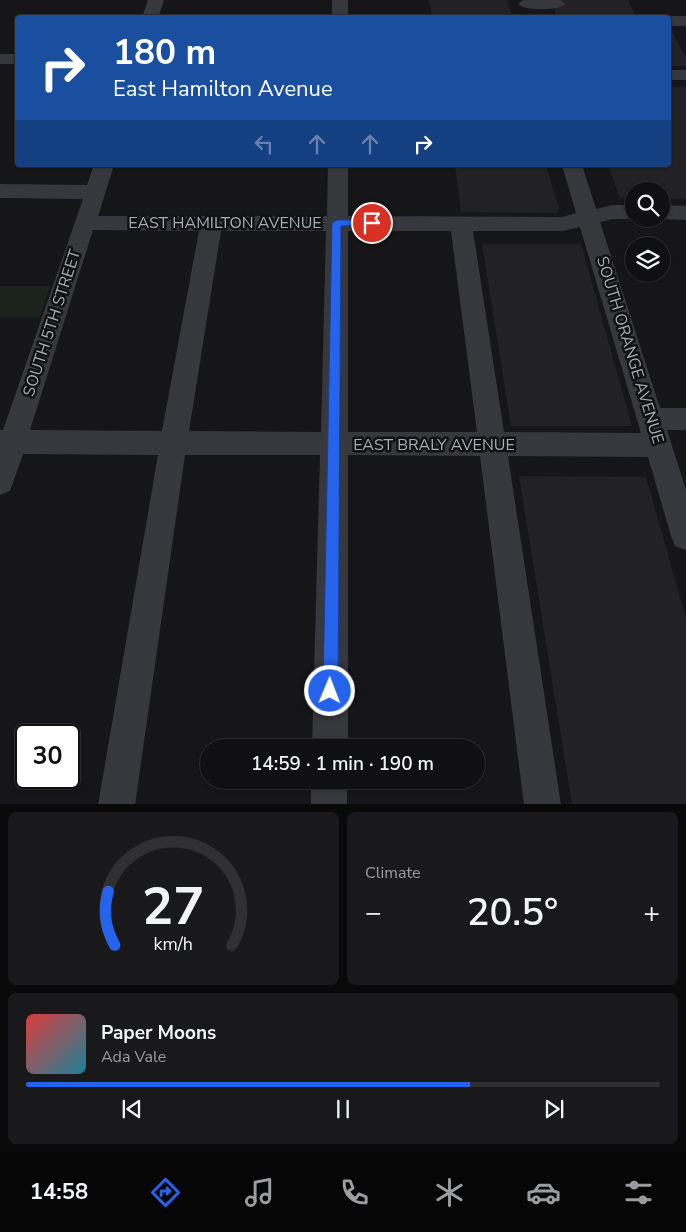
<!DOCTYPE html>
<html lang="en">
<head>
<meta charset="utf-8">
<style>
	body { margin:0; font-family:"Nunito Sans",sans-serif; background:#19191b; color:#f1f3f6; height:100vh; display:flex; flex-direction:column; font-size:19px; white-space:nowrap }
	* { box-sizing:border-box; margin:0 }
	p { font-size:16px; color:#9c9d9f }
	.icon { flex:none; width:28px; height:28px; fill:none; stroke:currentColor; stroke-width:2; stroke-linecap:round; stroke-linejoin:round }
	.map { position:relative; height:804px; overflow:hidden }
	.details { display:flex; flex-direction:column; gap:8px; padding:8px; background:#09090a; flex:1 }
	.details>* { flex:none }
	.top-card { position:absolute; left:15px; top:15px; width:656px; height:152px; border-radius:5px; box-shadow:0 1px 4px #0004,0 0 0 1px #303032; background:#1a4fa0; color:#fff; overflow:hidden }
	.buttons { position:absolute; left:625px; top:182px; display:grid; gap:10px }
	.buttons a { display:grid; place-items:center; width:45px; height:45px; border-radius:50%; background:#101012; box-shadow:0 1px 4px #0004,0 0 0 1px #303032; font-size:25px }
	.speed { position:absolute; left:15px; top:724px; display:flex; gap:10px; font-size:25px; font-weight:700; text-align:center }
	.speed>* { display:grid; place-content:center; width:65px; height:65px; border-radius:50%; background:#101012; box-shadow:0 1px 4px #0004,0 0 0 1px #303032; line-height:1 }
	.speed .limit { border:2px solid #111; border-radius:8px; background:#fff; color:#111 }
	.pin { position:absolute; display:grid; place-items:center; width:42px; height:42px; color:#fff; margin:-21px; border:2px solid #fff; border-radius:50%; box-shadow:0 1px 5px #0007 }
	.me { position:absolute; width:55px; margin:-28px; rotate:1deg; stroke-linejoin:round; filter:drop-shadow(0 0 4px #0008) }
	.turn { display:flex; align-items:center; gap:18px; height:105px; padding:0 15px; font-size:22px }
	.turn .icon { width:65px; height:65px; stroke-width:2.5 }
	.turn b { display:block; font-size:35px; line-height:42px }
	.lanes { display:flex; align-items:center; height:48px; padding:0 15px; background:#0003; justify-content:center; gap:25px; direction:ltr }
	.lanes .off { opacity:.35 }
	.big { font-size:38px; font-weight:600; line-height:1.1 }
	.details .card { flex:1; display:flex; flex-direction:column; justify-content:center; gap:8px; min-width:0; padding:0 18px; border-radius:8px; background:#19191b }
	.details .dial { align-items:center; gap:0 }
	.dial svg { height:130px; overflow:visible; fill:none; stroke:#303032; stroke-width:7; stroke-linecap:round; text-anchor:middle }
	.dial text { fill:#f1f3f6; stroke:none }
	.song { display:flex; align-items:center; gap:15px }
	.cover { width:60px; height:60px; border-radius:8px; background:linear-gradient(135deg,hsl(0 70% 55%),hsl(190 70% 35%)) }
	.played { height:5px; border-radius:2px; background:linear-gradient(90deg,#2563eb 70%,#303032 70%) }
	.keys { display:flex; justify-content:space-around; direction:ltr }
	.heat { display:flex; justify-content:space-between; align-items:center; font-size:28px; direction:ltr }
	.details .tiles { flex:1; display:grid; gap:8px; grid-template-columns:1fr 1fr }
	.card:last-child { grid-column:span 2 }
	.trip { position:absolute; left:200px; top:739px; width:285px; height:50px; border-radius:25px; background:#101012; box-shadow:0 1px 4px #0004,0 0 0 1px #303032; font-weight:600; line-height:50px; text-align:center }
	.tabs { display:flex; height:80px; justify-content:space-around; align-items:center; background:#060607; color:#9c9d9f }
	.tabs .icon { width:35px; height:35px }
	.tabs .selected { color:#2563eb }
	.tabs b { font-size:22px; color:#f1f3f6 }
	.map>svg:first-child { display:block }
</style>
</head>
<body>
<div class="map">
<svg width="686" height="805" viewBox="0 0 686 805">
	<rect width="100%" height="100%" fill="#161618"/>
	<path fill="#222225" d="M429,0H507L512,17H432Z
		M551,0H628L636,17H557Z
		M669,25L686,58V66H669Z
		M669,87H686V199H661V191H634V199H624L619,196L608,165H669Z
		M455,165H546L559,208L556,213L461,212Z
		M482,244H581L632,426H511Z
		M519,476L646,477L686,618V804H572Z"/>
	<path fill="#1c231d" d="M0,286H50L40,317H0Z"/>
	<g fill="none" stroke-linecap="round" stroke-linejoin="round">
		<path fill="#37383d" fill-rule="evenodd" d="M148,0H164L158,18H142Z
			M332,0H348V18H332Z
			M523,0H560L565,4C560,11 523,11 518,4Z
			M669,16H686V26H669V18H664Z
			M0,54H18V64H0Z
			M669,70H686V80H669Z
			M94,165H114L98,216H327L328,165H348V216L562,217L576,213L562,165H582L596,209L613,205H634L635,219H613L600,222L660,408H686V430H667L686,490V550L675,546L671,536L648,457L508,456L561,805H524L480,456L348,455V748H312L320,455H185L135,805H98L158,455L23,454L10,491L0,495V430H3L83,199L0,198V184L87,185ZM580,227L641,433L504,432L473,231H562ZM93,230L199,231L162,431L30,430ZM221,231H326L321,432L189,431ZM348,231H451L477,432H348Z
			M661,205L686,206V220L660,219Z
			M311,780H347V805H311Z"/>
	</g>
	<path fill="#2563eb" stroke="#184099" d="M372,220L377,223L375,225L341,226L338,691L336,696L330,698L325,696L323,691L332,223L337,220Z"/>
	<g text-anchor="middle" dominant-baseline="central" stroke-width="5" stroke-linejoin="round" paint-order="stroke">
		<g font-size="16" fill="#a8adb8" stroke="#111113">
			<text x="225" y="223">EAST HAMILTON AVENUE</text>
			<text transform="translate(52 323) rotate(-72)">SOUTH 5TH STREET</text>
			<text transform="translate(630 350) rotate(73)">SOUTH ORANGE AVENUE</text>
			<text x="434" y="445">EAST BRALY AVENUE</text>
		</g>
	</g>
</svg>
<div class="buttons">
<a><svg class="icon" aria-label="search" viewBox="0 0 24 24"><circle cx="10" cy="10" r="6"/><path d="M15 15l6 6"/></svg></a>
<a><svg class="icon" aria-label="layers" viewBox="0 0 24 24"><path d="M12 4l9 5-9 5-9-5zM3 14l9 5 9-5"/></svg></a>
</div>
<div class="speed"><div class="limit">30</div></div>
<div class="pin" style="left:372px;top:223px;background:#d93025"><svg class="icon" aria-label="arrive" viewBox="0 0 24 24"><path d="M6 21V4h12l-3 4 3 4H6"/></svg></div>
<svg class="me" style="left:330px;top:691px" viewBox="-20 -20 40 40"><circle r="17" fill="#2563eb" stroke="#fff" stroke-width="3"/><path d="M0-11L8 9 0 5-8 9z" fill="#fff"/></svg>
<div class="trip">14:59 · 1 min · 190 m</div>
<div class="top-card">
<div class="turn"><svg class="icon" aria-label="right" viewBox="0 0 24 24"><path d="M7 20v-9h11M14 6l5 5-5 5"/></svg><div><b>180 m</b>East Hamilton Avenue</div></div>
<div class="lanes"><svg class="icon off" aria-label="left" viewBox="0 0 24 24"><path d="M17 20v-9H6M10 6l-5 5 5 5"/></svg><svg class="icon off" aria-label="ahead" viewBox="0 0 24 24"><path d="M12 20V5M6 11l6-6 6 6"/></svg><svg class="icon off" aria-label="ahead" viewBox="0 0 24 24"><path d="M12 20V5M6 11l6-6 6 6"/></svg><svg class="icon" aria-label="right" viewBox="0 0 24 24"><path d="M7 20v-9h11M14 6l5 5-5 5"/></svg></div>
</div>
</div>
<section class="details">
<div class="tiles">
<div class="card dial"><svg viewBox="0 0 100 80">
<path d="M14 69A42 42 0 1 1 86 69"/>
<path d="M14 69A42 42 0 0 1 10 36" stroke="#2563eb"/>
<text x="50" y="56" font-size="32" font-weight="700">27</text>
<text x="50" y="72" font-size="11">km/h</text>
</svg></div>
<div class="card"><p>Climate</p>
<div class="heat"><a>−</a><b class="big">20.5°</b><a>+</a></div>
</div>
<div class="card">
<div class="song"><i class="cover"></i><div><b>Paper Moons</b><p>Ada Vale</p></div></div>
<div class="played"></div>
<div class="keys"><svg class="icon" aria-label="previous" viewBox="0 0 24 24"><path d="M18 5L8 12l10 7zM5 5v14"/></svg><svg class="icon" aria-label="pause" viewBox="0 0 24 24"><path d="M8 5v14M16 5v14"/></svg><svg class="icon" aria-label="next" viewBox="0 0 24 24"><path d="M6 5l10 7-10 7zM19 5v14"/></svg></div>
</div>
</div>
</section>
<nav class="tabs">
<b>14:58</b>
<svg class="icon selected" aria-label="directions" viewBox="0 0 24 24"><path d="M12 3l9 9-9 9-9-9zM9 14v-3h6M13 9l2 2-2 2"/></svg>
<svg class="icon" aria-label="music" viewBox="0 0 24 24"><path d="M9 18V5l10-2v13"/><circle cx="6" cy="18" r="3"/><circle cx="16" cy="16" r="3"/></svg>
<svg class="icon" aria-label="phone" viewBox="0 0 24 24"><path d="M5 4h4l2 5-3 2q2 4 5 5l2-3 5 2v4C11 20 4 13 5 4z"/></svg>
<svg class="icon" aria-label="climate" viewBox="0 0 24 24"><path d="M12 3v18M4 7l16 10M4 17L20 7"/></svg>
<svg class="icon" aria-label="car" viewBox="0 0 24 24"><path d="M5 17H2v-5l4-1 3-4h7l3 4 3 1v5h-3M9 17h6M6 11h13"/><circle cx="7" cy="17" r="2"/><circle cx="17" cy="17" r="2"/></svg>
<svg class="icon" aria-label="filters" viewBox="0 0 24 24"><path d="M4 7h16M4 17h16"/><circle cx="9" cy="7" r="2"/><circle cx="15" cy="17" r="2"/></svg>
</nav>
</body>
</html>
